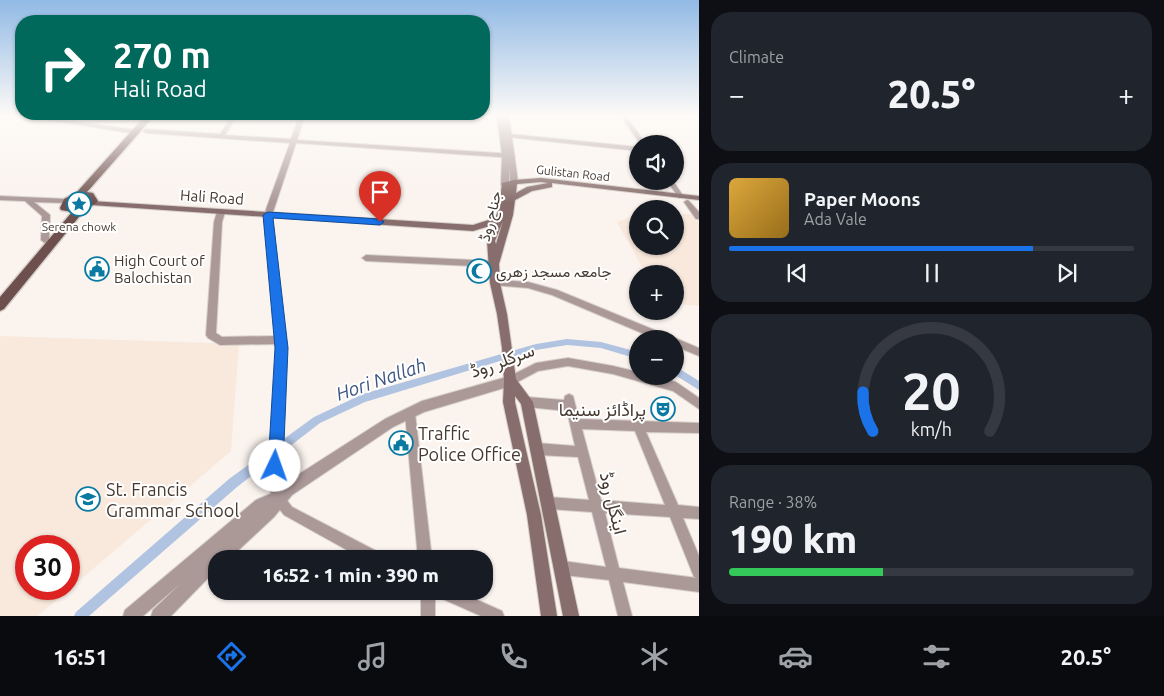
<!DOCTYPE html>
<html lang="en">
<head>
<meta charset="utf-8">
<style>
	body { margin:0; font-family:Ubuntu,Vazirmatn,sans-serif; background:#20242c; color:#f1f3f6; height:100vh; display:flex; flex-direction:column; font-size:19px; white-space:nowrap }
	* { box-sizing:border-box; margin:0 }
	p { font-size:16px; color:#9ea1a6 }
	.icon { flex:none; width:28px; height:28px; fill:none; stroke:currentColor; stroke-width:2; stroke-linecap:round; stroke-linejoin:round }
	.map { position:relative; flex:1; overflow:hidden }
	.drawer { display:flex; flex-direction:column; gap:12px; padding:12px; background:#0d0f14; width:465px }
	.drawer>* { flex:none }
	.hud { position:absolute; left:15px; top:15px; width:475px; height:105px; border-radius:20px; box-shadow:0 1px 4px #0004; background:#00695c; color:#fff; overflow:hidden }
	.tools { position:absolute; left:629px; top:135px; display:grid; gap:10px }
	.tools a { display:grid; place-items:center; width:55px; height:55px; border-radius:50%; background:#171b24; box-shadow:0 1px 4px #0004; font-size:25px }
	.speed { position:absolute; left:15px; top:535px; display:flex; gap:10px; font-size:25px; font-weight:700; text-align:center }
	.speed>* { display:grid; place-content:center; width:65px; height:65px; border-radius:50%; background:#171b24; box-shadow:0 1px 4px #0004; line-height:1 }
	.speed .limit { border:8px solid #d22; background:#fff; color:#111 }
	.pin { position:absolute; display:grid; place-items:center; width:42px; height:42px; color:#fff; margin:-51px -21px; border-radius:50% 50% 50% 0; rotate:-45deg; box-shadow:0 0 5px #0007 }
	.pin .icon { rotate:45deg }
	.me { position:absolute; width:55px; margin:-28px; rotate:3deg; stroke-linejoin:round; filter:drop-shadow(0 0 4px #0008) }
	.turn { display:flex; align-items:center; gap:18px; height:105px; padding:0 15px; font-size:22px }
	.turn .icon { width:65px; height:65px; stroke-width:2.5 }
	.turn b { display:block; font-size:35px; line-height:42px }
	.big { font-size:38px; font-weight:800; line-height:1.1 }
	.drawer .tile { flex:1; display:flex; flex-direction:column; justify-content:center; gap:8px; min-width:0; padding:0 18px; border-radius:20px; background:#20242c }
	.drawer .dial { align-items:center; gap:0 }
	.dial svg { height:130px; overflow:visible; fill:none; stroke:#363941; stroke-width:7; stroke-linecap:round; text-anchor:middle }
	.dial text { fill:#f1f3f6; stroke:none }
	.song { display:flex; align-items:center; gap:15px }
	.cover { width:60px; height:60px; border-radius:8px; background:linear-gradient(135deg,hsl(40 70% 55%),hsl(40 70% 35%)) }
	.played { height:5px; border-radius:2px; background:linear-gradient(90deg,#1a73e8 75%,#363941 75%) }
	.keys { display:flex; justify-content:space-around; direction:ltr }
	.heat { display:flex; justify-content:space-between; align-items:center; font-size:28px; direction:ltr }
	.charge { height:8px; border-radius:4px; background:linear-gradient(90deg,#34c759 38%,#363941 0) }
	.trip { position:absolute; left:208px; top:550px; width:285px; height:50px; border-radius:20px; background:#171b24; box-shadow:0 1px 4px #0004; font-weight:800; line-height:50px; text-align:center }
	.menu { display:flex; height:80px; justify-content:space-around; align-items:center; background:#090b0e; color:#9ea1a6 }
	.menu .icon { width:35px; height:35px }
	.menu .active { color:#1a73e8 }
	.menu b { font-size:22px; color:#f1f3f6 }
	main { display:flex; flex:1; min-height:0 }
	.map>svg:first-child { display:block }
</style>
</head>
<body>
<main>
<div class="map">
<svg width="699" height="616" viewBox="0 0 699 616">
	<rect width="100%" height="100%" fill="#faf3ee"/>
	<path fill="#f9e9dd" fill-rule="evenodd" d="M675,214H699V306L675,304V274H646L617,222L637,215L638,246H675Z
		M0,336L239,344L231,451L38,616H0ZM26,546H69V589H26Z"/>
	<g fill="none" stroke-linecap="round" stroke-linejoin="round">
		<path fill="#b0c3e1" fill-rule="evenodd" d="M567,339L601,342L638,352V359L601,348L567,345L536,350L365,402L320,423L237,487L89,616H74L76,612L229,479L314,417L363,394L536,344Z
			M675,366L699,381V390L675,375Z"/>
		<g stroke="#d6cec8" stroke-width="2">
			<path id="minor" d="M21,116H37L137,130L140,132L137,134Z
				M232,116H237L225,135L291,139L299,116H305L297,140L512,154L515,156L512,158L296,143L272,215L287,348L280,485L283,495L292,507L382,554L384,559H363L284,515L274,502L268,485L277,344L220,345L208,338L206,335L214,222L217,212L221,210L225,212L222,222L216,333L222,337L276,336L264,215L290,143L146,133L143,131L146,129L220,134Z
				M621,116H626L646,144H640Z
				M510,134L638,147V151L508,137V135Z
				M667,181H673L684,197L683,198H679Z
				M0,196L67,199L70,201L67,203L34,202L50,215L49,240L45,243L41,240L42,216L25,201L0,200Z
				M687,200L689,201L699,212V219H696L684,202Z
				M366,255L494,261L498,264L494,267L366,261L362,258Z
				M495,280L528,282L557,290L669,336L671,339H656L552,295L528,288L492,285L491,283L492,281Z
				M675,338L699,348V356L675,346V339H673Z
				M568,358L613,366L638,372V376H653L676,382L699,398V409L673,391L613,374L568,366L538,371L510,386L506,384L505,381L506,378L536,363Z
				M569,394L573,396L579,419L699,423V433L646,432L678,505L699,507V519L683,518L699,556V592L623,582L632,616H618L609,580L563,575L558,573L556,568L558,563L563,561L606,567L592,512L549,509L545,507L543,503L545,499L549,497L589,500L578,457L537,455L533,453L531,449L533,445L537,443L575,446L567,411L527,407L523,405L522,402L523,399L527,397L564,400L565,396ZM582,429L635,431L665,505L601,500ZM605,513L670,517L694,577L697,578L619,568Z
				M410,408L414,409L415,413L432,559H418L405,413L406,409Z
				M421,591H457L502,611L504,616H481L436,596L435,593V616H421Z"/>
		</g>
		<g stroke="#d6cec8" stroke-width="2">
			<path id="tertiary" d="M497,116H509L518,182L514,184L510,182L509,167V185L505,187L501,185L502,155Z
				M510,376L514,377L516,381L514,385L424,412L393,427L292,495L274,517L229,559H216V570L171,616H151L153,610L180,584L143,616H123L125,610L256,500L277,491L282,485L385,419L422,401Z"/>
		</g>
		<g stroke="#d6cec8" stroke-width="2">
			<path id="secondary" d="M541,178L699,196V200L552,183V187L532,191L515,200L513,215L499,264L500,283L507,314L516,379L533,402L579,616H563L521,404L515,396V402L541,515L557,616H541L527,515L503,402L504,381L502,348L497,314L490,283L487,241L493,225L473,231L91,205L87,203L91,201L473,225L495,218L499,209L502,183L514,180ZM541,182L548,183L527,187L516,193L517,184ZM503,221L496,244L495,241Z"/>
		</g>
		<g stroke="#d6cec8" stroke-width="3">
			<path id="primary" d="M145,116H154L87,192L93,193L98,201L96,203L83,212L4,309L0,311V297L72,212L61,210L60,208L64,199L77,192ZM82,197L86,198L88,200L77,207L71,206V203Z"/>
		</g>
		<use href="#minor" fill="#ab9998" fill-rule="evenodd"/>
		<use href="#tertiary" fill="#ab9998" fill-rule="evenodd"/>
		<use href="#secondary" fill="#876e6c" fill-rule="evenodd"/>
		<use href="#primary" fill="#6d504d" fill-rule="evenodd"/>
	</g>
	<linearGradient id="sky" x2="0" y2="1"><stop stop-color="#91bae5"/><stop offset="0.57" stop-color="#fdfaf7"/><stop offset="1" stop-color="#fdfaf7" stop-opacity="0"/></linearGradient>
	<rect width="699" height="203" fill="url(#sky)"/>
	<path fill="#1a73e8" stroke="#114b97" d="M268,212L380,219L384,222L380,225L273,218L288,348L283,466L280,471L275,473L270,471L268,466L275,348L263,215Z"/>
	<defs>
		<g id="sight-ring" transform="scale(1.25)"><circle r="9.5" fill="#fff" stroke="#0a7aa3" stroke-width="1.5"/><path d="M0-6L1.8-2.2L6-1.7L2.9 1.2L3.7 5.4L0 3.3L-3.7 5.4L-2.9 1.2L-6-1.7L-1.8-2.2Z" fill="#0a7aa3"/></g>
		<g id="civic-ring" transform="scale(1.25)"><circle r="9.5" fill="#fff" stroke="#0a7aa3" stroke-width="1.5"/><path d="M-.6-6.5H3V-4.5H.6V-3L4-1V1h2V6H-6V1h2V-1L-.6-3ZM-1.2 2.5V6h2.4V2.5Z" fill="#0a7aa3"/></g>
		<g id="mosque-ring" transform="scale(1.25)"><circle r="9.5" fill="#fff" stroke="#0a7aa3" stroke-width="1.5"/><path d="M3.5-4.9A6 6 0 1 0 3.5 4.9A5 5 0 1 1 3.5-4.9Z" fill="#0a7aa3"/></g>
		<g id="theatre-ring" transform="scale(1.25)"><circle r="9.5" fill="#fff" stroke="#0a7aa3" stroke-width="1.5"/><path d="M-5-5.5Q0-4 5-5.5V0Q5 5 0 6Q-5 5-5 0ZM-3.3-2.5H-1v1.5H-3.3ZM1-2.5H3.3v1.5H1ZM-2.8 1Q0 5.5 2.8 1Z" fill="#0a7aa3"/></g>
		<g id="school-ring" transform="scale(1.25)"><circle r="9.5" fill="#fff" stroke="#0a7aa3" stroke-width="1.5"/><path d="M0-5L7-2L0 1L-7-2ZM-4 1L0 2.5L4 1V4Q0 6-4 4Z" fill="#0a7aa3"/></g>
	</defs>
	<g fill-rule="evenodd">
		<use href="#sight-ring" x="79" y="204"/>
		<use href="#civic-ring" x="97" y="269"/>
		<use href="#mosque-ring" x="479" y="271"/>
		<use href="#theatre-ring" x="663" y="409"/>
		<use href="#civic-ring" x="401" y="443"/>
		<use href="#school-ring" x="88" y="499"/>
	</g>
	<g text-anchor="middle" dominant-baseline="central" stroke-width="4" stroke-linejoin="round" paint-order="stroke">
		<g font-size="12" fill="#463930" stroke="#fff">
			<text transform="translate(573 173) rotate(6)">Gulistan Road</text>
		</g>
		<g font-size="12" fill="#463930" stroke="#fff">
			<text x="79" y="226">Serena chowk</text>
		</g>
		<g font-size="15" fill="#463930" stroke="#fff">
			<text transform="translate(212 197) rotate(4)">Hali Road</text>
			<text transform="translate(490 216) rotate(-76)">جناح روڈ</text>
		</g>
		<g font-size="15" fill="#463930" stroke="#fff" text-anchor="start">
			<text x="114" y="260">High Court of<tspan x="114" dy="17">Balochistan</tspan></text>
			<text x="496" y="271">جامعہ مسجد زھری</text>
		</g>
		<g font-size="18" fill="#463930" stroke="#fff">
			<text transform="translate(502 360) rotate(-20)">سرکلر روڈ</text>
			<text transform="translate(614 503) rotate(76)">اینگل روڈ</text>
		</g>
		<g font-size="18" fill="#463930" stroke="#fff" text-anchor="start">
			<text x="646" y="409" text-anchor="end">پراڈائز سنیما</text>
			<text x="418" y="433">Traffic<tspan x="418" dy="21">Police Office</tspan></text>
			<text x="106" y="489">St. Francis<tspan x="106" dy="21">Grammar School</tspan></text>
		</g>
		<g font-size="19" font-style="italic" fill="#3c5681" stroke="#fff">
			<text transform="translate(381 379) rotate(-19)">Hori Nallah</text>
		</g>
	</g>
</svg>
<div class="tools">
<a><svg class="icon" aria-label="sound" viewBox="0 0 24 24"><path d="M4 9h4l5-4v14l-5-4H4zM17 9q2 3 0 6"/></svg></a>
<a><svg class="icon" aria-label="search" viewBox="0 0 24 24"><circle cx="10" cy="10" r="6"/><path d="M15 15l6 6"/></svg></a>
<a>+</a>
<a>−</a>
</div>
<div class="speed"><div class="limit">30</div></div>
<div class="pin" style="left:380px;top:222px;background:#d93025"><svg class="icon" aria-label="arrive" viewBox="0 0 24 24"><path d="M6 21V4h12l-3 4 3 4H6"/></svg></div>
<svg class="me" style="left:275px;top:466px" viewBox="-20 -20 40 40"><circle r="19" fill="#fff"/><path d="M0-13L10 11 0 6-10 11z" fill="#1a73e8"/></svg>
<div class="trip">16:52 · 1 min · 390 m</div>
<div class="hud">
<div class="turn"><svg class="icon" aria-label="right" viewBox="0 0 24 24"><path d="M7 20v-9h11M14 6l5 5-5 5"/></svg><div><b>270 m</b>Hali Road</div></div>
</div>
</div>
<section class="drawer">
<div class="tile"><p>Climate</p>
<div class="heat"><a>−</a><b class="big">20.5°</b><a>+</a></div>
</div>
<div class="tile">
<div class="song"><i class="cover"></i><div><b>Paper Moons</b><p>Ada Vale</p></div></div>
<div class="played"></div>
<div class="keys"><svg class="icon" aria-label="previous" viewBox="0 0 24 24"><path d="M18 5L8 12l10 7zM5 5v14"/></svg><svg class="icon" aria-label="pause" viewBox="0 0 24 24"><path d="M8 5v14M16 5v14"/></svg><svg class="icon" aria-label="next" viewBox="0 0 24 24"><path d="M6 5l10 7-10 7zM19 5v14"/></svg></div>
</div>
<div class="tile dial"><svg viewBox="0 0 100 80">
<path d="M14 69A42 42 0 1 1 86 69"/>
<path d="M14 69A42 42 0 0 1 8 45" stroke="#1a73e8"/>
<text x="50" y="56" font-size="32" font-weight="700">20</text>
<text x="50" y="72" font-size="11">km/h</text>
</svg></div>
<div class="tile"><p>Range · 38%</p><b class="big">190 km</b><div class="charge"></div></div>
</section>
</main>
<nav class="menu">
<b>16:51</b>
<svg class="icon active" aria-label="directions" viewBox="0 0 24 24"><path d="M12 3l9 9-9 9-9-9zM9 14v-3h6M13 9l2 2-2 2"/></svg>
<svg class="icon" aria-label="music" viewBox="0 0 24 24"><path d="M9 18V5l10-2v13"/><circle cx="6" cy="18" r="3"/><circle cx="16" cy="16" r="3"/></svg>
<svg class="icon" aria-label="phone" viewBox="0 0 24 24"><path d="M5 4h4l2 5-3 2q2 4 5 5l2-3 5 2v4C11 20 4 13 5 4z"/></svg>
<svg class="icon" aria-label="climate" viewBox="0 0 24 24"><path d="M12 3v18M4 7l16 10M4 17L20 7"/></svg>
<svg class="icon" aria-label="car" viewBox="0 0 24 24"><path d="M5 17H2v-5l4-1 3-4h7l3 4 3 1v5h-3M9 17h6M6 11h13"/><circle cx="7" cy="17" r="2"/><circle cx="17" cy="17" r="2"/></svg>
<svg class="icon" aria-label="filters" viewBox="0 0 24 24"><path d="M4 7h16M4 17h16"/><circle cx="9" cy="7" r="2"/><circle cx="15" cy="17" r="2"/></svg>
<b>20.5°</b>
</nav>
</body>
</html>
